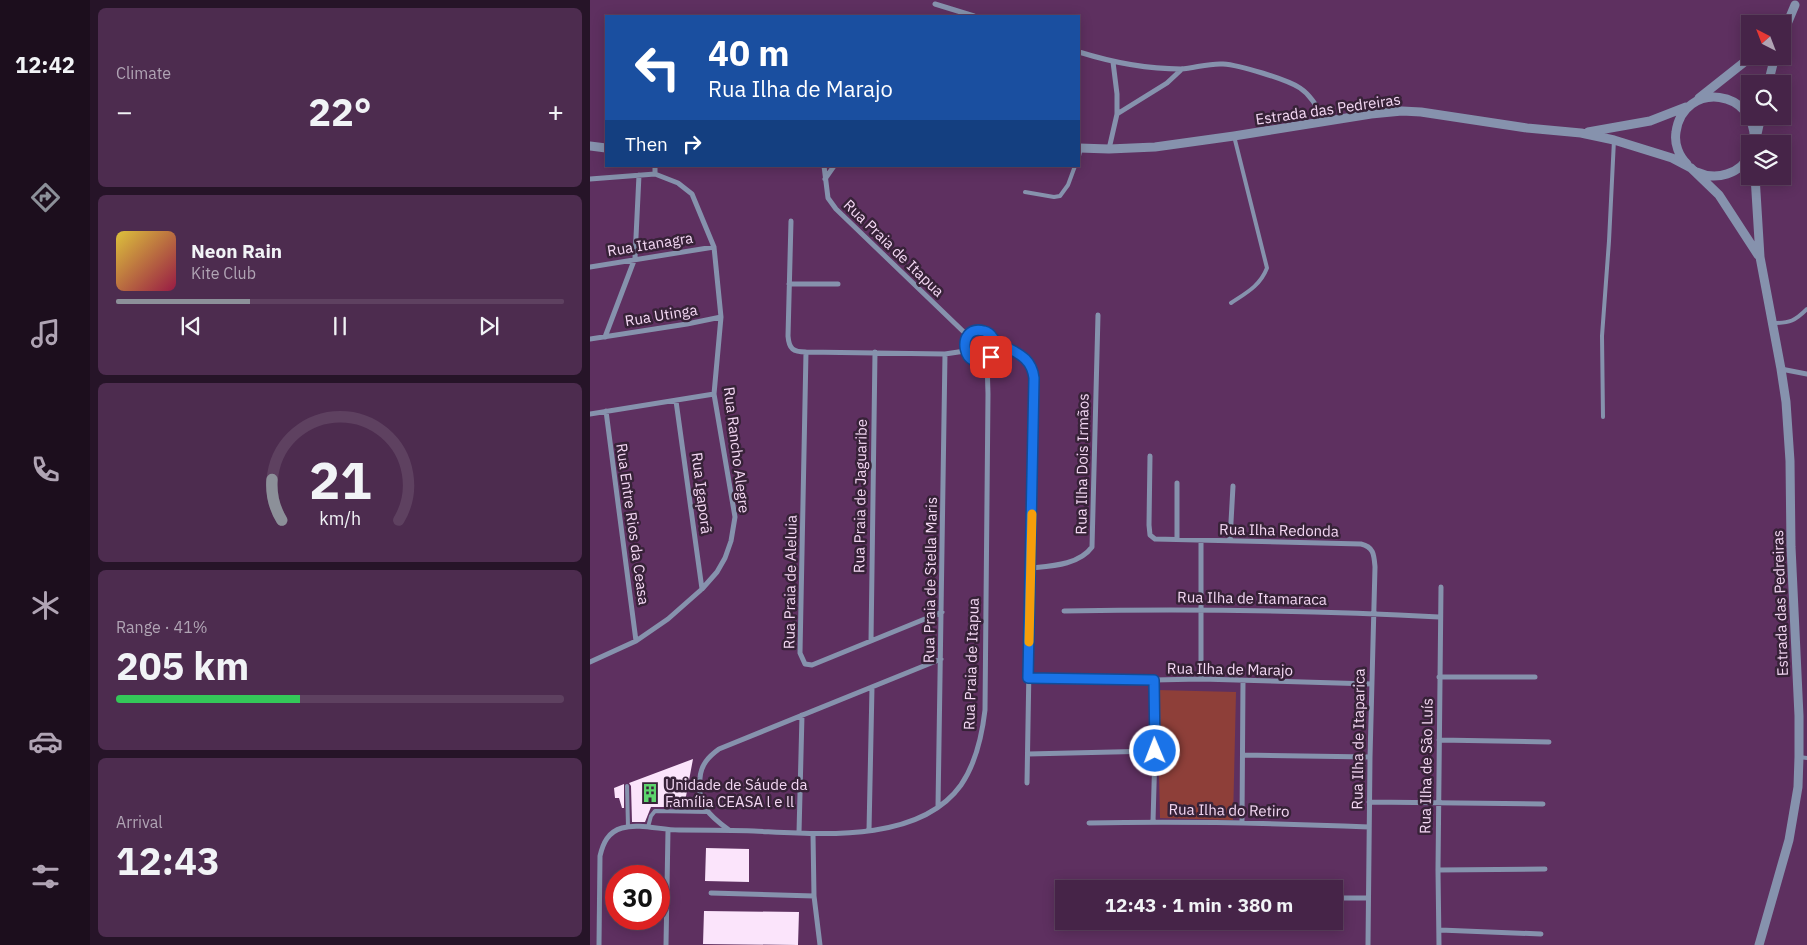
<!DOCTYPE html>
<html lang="en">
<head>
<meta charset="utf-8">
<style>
	body { margin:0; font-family:"IBM Plex Sans",sans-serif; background:#4d2c4f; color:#f1f3f6; height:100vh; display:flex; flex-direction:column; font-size:19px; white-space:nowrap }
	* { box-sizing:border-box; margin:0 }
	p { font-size:16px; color:#b0a4b4 }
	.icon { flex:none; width:28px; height:28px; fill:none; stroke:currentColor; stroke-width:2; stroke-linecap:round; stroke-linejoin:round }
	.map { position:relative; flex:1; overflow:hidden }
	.panel { display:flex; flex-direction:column; gap:8px; padding:8px; background:#261428; width:500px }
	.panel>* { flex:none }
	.banner { position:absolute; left:15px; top:15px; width:475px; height:152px; border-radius:0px; box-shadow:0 2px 12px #0003,0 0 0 1px #5e4160; background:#1a4fa0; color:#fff; overflow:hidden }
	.needle { width:32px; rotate:318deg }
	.controls { position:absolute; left:1151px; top:15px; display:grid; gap:10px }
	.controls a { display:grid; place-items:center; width:50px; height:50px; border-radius:0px; background:#462448; box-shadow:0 2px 12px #0003,0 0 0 1px #5e4160; font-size:25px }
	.speed { position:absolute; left:15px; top:865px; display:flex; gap:10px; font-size:25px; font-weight:700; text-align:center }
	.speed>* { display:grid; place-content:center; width:65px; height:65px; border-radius:50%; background:#462448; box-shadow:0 2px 12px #0003,0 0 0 1px #5e4160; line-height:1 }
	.speed .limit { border:8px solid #d22; background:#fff; color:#111 }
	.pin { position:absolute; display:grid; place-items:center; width:42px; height:42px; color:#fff; margin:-21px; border-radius:10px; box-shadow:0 2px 8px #0006 }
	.me { position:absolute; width:55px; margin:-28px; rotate:359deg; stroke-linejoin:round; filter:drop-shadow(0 0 4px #0008) }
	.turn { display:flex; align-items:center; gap:18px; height:105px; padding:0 20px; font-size:22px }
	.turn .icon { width:65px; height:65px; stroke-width:2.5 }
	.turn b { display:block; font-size:35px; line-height:42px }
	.then { display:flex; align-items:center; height:48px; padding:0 20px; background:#0003; gap:10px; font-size:19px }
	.big { font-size:38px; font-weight:700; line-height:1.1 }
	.panel .tile { flex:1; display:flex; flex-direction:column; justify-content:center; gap:8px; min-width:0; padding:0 18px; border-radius:8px; background:#4d2c4f }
	.panel .dial { align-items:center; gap:0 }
	.dial svg { height:130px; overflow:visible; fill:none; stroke:#5e4160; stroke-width:7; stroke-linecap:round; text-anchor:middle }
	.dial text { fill:#f1f3f6; stroke:none }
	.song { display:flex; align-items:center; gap:15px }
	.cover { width:60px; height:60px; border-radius:8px; background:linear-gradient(135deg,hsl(50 70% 55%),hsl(340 70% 35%)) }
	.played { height:5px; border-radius:2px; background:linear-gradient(90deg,#8c9099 30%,#5e4160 30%) }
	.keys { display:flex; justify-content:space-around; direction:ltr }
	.heat { display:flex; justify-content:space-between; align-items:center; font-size:28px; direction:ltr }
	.charge { height:8px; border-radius:4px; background:linear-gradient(90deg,#34c759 41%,#5e4160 0) }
	.trip { position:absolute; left:465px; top:880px; width:288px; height:50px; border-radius:0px; background:#462448; box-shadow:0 2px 12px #0003,0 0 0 1px #5e4160; font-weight:700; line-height:50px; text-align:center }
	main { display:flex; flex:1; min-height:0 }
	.tab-bar { display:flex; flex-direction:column; width:90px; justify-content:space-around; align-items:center; background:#1c0e1d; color:#b0a4b4 }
	.tab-bar .icon { width:35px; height:35px }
	.tab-bar .active { color:#8c9099 }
	.tab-bar b { font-size:22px; color:#f1f3f6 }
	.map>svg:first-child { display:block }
</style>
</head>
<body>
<main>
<nav class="tab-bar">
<b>12:42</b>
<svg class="icon active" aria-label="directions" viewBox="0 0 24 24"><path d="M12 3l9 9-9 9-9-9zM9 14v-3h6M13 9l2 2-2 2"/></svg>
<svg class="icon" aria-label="music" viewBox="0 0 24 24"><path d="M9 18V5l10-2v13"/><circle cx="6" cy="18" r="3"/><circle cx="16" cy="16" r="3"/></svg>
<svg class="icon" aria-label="phone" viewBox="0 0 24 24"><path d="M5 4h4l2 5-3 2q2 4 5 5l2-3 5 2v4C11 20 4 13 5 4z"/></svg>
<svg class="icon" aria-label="climate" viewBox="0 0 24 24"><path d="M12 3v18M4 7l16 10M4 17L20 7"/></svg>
<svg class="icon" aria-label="car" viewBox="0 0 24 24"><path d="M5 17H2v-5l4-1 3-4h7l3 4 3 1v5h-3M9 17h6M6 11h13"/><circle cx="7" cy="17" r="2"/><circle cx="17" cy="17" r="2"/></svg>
<svg class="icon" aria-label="filters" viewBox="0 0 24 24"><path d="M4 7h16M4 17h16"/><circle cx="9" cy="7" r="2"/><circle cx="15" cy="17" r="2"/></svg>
</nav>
<section class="panel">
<div class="tile"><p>Climate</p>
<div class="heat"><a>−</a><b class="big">22°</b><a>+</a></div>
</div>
<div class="tile">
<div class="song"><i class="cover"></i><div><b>Neon Rain</b><p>Kite Club</p></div></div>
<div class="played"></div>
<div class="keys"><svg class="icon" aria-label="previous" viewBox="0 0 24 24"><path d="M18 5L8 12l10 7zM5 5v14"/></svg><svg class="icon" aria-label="pause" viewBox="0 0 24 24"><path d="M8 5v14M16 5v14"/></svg><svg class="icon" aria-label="next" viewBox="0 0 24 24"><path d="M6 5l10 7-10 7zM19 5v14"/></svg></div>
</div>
<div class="tile dial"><svg viewBox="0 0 100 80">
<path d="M14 69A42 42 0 1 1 86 69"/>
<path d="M14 69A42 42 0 0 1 8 44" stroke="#8c9099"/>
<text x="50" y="56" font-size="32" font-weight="700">21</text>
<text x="50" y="72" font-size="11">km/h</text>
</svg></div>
<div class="tile"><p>Range · 41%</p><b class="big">205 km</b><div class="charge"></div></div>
<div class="tile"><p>Arrival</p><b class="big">12:43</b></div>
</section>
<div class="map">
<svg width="1217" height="945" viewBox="0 0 1217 945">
	<rect width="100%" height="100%" fill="#5e3060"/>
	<path fill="#8e3f39" d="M567,690L646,692L643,820L570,818Z"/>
	<path fill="#fbe4fb" d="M103,759L94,807H61L55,822H42L41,786L39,783Z
		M34,784V808H32L29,798H25L24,788Z
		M116,848L159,849V882L115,881Z
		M114,911L209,912L208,945L113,944Z"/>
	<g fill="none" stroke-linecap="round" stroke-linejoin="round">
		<path stroke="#8692ad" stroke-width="4" d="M489,156L491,148
			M435,192L464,197L470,196L478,185L485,166
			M641,303C656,293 670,286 677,268L644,136
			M1183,323C1200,323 1205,321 1217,309
			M1013,417L1012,336L1019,241L1024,140
			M1209,757L1217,758
			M37,786L38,827
			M58,827L61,816L65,811L118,812"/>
		<path stroke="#8692ad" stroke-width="5" d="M345,4L384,16
			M489,52C521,62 556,69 591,69C605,68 619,63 633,64C649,65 696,79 710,88C722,96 728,109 735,121
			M527,114L577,83L592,69
			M519,149L527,114V94L523,62
			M234,166L238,198L246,209L378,336
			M65,174V166
			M0,179L65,174L88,183L102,194L124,247L131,317L124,394L145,517L141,541L135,558L127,572L112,589L78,619L46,641L0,662
			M235,179L244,166
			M201,221L198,336C199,349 203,352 216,352L355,354L375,351
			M0,267L124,247
			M199,284H248
			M374 346a16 16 0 1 1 32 0a16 16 0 1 1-32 0Z
			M15,337L45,258L49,175
			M0,339L97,324L131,317
			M406,343C424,351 442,355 444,378L437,783
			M216,352L210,653L215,664L222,665L352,612
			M1191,369L1217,374
			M86,401L112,589
			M16,411L46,641
			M0,414L124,394
			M560,456L559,525L560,535L565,539L771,544C784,547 784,555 785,567L780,757L778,945
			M587,539V483
			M640,540L643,486
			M611,541V679
			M441,568C461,566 489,565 502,547L508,315
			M474,611C599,609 724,610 849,617
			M281,641L285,352
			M849,677H945
			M439,678L564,680L611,679L781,684
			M849,740L959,742
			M438,754L565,751
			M653,755L780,757
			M779,802L953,804
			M348,807L355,354
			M563,822L565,751L564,680
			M652,822L653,681
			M499,823C592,821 685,823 779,827
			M139,830C118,815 107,804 110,778C111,765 118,757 129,749L351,659
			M279,831L282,687
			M209,833L212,715
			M223,834L224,896L230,945
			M848,870L955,869
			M121,893L224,896
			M744,898H778
			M850,930L951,934
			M9,945L10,856C13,843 18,832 32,828C49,823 71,830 89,830C114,830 139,830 164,831C228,834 329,844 371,785C386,763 392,736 395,710L398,394L397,360
			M76,945L78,830
			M849,945L848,870L851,587"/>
		<path stroke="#8692ad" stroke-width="9" d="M1192,36L1205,5
			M1178,84L1185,56
			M1109,98L1162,56
			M998,132L1060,121L1096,107
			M1167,134L1171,116
			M0,146L16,148
			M489,148L519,149L565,147L644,136L781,114L812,111L831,112L937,128L991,133L1024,140L1082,158L1101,168L1129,195L1168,255
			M1097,164C1089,156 1084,144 1086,132C1093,80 1169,88 1164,144
			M1107,172C1126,181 1151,174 1160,154
			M1165,176L1170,257L1191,369L1196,402L1200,461L1201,547L1209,716V757L1208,787L1199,840L1169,945"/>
	</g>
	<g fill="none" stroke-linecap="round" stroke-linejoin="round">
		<g stroke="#114b97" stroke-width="12">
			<path id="route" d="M401,357C372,378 364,323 394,331C403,333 402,339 407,343C410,346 415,347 418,348C432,355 442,361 444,378L438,678L564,680L565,751"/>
		</g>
		<use href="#route" stroke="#1a73e8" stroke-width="9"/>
		<path stroke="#f59e0b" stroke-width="9" d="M439,642L442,514"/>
	</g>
	<defs>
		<g id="building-bare" transform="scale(1.5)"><path d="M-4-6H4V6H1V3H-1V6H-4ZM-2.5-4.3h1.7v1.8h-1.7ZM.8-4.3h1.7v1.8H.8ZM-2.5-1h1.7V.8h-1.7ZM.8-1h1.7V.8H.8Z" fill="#5dd56d" stroke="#372238" stroke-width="2.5" paint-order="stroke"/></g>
	</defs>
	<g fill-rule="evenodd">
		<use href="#building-bare" x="60" y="793"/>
	</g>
	<g text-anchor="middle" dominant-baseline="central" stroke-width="5" stroke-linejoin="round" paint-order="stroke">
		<g font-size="15" fill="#f4d8f4" stroke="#372238">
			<text transform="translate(738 109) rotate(-8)">Estrada das Pedreiras</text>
			<text transform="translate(60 244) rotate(-9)">Rua Itanagra</text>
			<text transform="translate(304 248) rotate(44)">Rua Praia de Itapua</text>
			<text transform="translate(71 315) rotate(-9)">Rua Utinga</text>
			<text transform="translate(147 450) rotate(83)">Rua Rancho Alegre</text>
			<text transform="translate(492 464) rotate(-89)">Rua Ilha Dois Irmãos</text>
			<text transform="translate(112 493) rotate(83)">Rua Igaporã</text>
			<text transform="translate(270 496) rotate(-89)">Rua Praia de Jaguaribe</text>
			<text transform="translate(43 524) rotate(82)">Rua Entre Rios da Ceasa</text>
			<text transform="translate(689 530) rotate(1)">Rua Ilha Redonda</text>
			<text transform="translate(340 580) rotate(-89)">Rua Praia de Stella Maris</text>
			<text transform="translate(200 582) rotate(-89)">Rua Praia de Aleluia</text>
			<text transform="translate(662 598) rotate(1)">Rua Ilha de Itamaraca</text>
			<text transform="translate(1190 603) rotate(-92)">Estrada das Pedreiras</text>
			<text transform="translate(381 664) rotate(-88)">Rua Praia de Itapua</text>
			<text transform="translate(640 669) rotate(1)">Rua Ilha de Marajo</text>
			<text transform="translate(768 739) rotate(-89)">Rua Ilha de Itaparica</text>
			<text transform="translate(836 766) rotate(-89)">Rua Ilha de São Luís</text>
			<text transform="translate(639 810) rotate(1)">Rua Ilha do Retiro</text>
		</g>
		<g font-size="15" fill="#f4d8f4" stroke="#372238" text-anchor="start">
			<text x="75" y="784">Unidade de Sáude da<tspan x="75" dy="17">Família CEASA l e ll</tspan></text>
		</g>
	</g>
</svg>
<div class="controls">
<a><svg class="needle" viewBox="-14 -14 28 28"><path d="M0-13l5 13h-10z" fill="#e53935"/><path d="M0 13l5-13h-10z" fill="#b0a4b4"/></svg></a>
<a><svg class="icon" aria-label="search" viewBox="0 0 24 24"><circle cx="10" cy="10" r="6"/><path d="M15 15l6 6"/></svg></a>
<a><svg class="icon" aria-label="layers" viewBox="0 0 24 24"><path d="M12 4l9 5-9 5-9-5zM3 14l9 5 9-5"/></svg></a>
</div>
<div class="speed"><div class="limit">30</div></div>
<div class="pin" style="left:401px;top:357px;background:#d93025"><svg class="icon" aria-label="arrive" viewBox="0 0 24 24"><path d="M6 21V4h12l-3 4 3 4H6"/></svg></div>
<svg class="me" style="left:565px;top:751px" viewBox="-20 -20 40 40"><circle r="17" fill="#1a73e8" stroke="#fff" stroke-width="3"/><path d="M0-11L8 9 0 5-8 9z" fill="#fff"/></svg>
<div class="trip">12:43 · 1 min · 380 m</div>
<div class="banner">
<div class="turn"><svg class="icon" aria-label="left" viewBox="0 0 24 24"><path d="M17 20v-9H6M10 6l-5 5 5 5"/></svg><div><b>40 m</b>Rua Ilha de Marajo</div></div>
<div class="then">Then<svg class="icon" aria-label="right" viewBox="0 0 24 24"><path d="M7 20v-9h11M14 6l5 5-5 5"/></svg></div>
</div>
</div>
</main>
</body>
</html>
